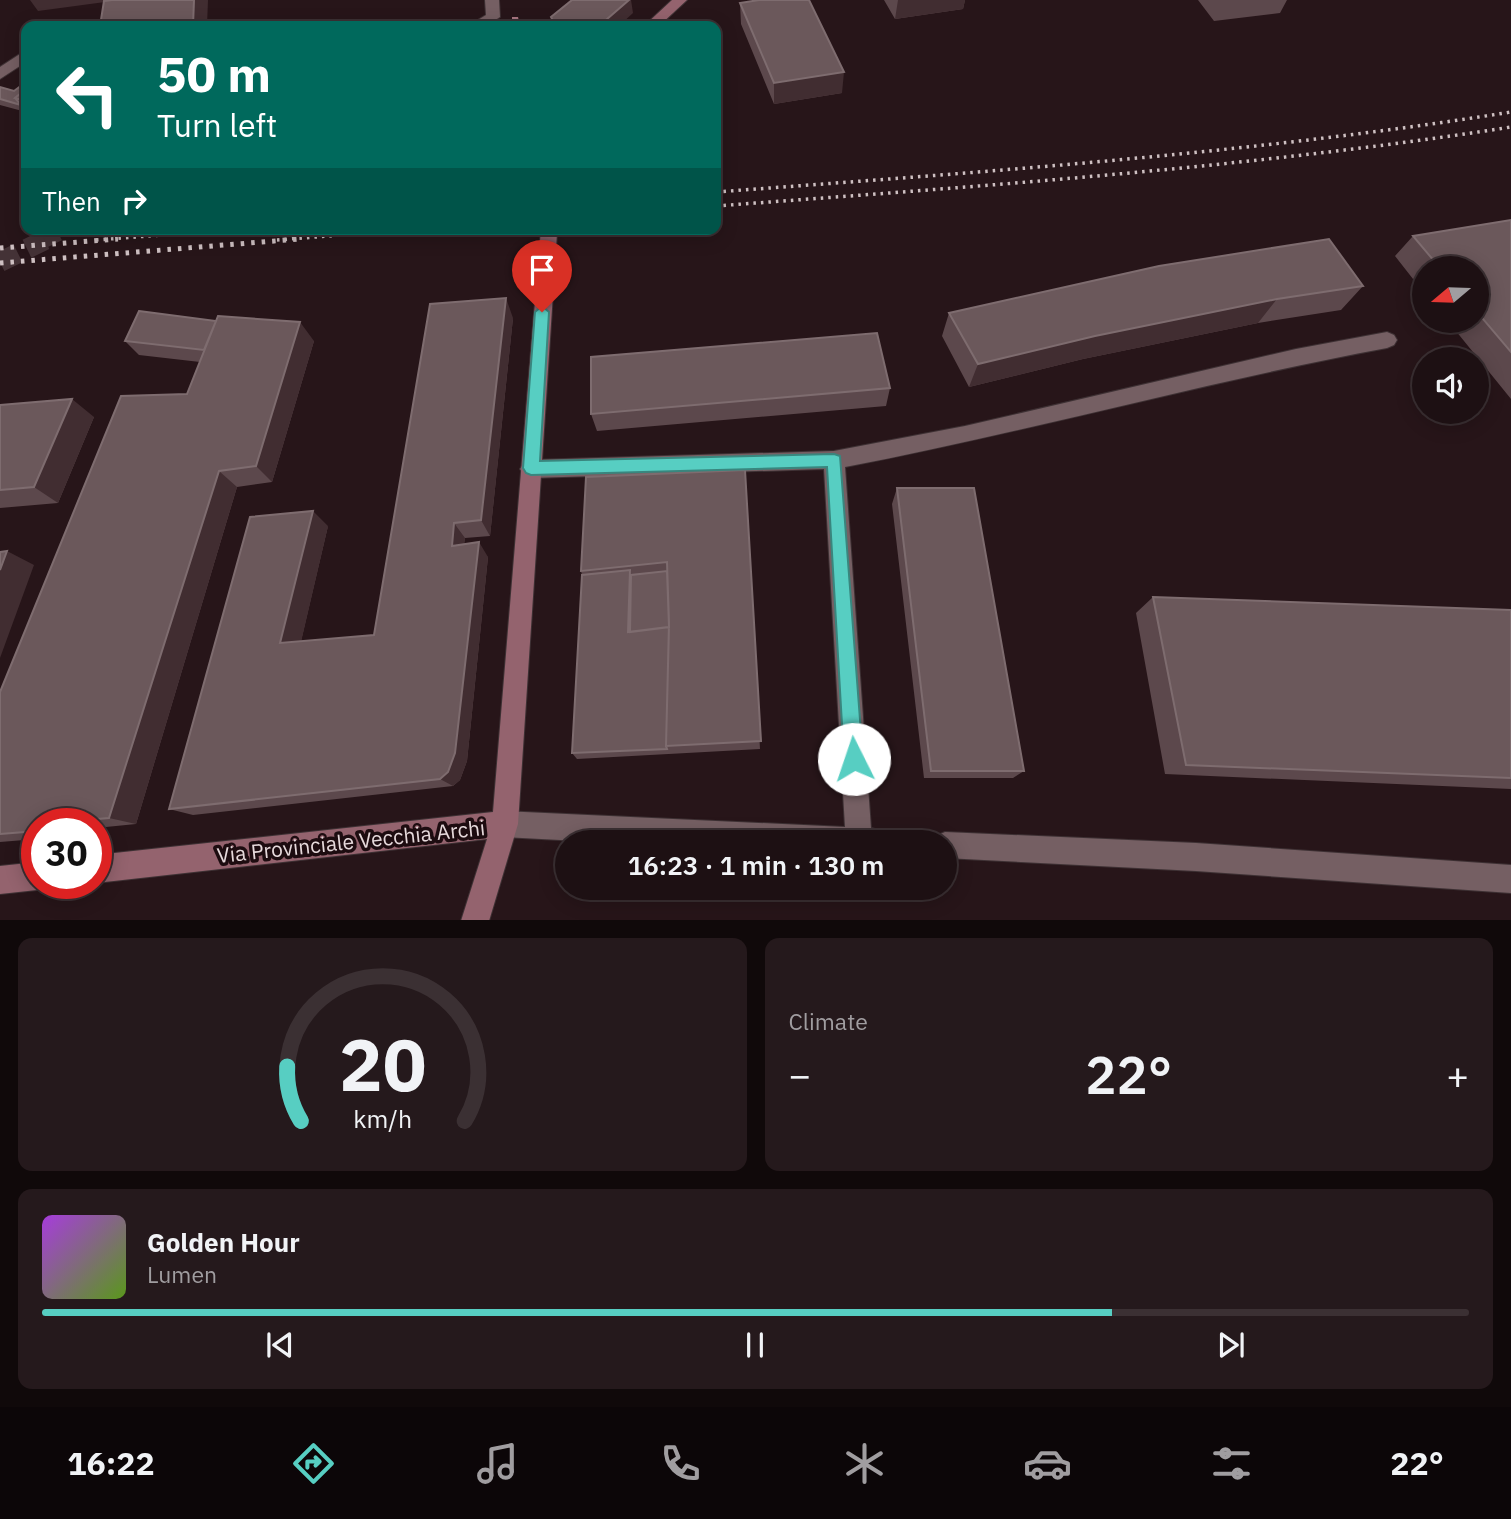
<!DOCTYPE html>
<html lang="en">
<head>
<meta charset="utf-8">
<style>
	body { margin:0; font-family:"IBM Plex Sans",sans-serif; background:#25191c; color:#f1f3f6; height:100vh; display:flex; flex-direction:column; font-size:26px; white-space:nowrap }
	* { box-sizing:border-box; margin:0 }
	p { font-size:23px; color:#a09da0 }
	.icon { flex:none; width:38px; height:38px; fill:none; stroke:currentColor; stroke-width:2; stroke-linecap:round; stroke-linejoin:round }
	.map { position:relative; height:920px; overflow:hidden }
	.drawer { display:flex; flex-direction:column; gap:18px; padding:18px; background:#10090a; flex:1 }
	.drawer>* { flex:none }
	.hud { position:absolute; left:21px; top:21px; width:700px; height:214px; border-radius:14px; box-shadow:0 4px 18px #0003,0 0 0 2px #3b3033; background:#00695c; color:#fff; overflow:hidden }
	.needle { width:46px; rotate:251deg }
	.buttons { position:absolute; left:1412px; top:256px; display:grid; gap:14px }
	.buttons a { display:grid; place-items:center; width:77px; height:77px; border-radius:50%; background:#1d1013; box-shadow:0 4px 18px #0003,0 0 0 2px #3b3033; font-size:35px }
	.speed { position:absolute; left:21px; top:808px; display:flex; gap:14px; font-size:35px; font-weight:700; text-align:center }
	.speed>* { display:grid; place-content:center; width:91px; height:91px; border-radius:50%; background:#1d1013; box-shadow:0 4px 18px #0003,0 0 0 2px #3b3033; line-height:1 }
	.speed .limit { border:10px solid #d22; background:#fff; color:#111 }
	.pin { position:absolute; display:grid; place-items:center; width:60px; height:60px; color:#fff; margin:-72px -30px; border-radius:50% 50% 50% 0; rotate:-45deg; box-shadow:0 0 7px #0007 }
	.pin .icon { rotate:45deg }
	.me { position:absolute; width:77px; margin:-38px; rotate:356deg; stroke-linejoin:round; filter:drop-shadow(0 0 5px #0008) }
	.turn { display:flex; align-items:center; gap:24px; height:147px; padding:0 21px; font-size:32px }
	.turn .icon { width:91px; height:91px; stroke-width:2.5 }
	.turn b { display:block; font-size:49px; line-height:60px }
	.then { display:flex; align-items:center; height:66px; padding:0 21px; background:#0003; gap:14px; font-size:26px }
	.big { font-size:52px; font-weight:600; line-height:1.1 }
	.drawer .tile { flex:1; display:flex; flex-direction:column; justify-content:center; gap:10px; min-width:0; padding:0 24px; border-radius:14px; background:#25191c }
	.drawer .dial { align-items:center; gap:0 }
	.dial svg { height:182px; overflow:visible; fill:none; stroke:#3b3033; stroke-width:7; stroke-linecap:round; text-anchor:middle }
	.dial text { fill:#f1f3f6; stroke:none }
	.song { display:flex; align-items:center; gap:21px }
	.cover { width:84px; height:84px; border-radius:10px; background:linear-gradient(135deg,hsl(280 70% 55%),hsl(90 70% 35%)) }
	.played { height:7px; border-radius:4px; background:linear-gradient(90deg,#57cec2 75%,#3b3033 75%) }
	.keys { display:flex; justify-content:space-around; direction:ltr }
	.heat { display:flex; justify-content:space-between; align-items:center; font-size:38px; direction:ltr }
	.drawer .tiles { flex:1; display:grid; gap:18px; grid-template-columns:1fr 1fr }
	.tile:last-child { grid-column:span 2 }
	.trip { position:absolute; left:555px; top:830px; width:402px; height:70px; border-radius:35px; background:#1d1013; box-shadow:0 4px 18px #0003,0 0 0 2px #3b3033; font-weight:600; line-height:70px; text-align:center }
	.tab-bar { display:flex; height:112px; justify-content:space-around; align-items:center; background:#0c0608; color:#a09da0 }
	.tab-bar .icon { width:49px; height:49px }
	.tab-bar .on { color:#57cec2 }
	.tab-bar b { font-size:32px; color:#f1f3f6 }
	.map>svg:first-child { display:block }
</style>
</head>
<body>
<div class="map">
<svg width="1511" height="921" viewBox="0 0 1511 921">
	<rect width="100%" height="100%" fill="#271519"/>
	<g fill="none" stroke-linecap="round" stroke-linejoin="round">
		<path fill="#a87681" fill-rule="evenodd" d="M512,17H518L520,26H512Z"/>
		<path stroke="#443236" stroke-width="16" stroke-dasharray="16 8" stroke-linecap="butt" d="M44,240L67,229"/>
		<path stroke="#443236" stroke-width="20" stroke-dasharray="20 10" stroke-linecap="butt" d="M0,262L47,239"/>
		<g stroke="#3e3134" stroke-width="2">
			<path id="lane" d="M26,50V62L0,79V67Z"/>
		</g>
		<g stroke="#3e3134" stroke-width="2">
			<path id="street" d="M485,0H499L500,17L486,26H468L486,15Z
				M1387,332L1394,335L1397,340L1394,345L1387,348C1205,382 1027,432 845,467L871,828L891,833L895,842H598L505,837L496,833L492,824L496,815L505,811L845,827L824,469L531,478L524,475L520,469L524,463L531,460L834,451L965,426L1296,349Z
				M945,832L1196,843L1511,865V893L1196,871L945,858V842H933L936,836Z"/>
		</g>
		<g stroke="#3e3134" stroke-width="2">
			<path id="secondary" d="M672,0H687L659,26H644Z
				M541,229H555L557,233L518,824L489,921H461L487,839L96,883V855L493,812Z
				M37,862V884L47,886L37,890L0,894V866Z"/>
		</g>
		<use href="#lane" fill="#755f63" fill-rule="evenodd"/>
		<use href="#street" fill="#755f63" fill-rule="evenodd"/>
		<use href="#secondary" fill="#94636e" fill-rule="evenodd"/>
		<path stroke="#cec0c2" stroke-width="3.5" stroke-dasharray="2.5 5" stroke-linecap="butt" d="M716,192C982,172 1247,154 1511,112
			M716,206C982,186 1247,168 1511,127
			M96,240L242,229
			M277,240L418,229"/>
		<path stroke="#cec0c2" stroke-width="5" stroke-dasharray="3.5 7" stroke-linecap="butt" d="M0,248L118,239
			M0,263L299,239"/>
	</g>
	<path fill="#5c484c" d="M884,0H965L963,9L895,19Z
		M1198,0H1287L1280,13L1214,21Z
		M740,3L842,93L774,104L741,24Z
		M26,82V112L0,105V87L14,91Z
		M1511,220V399L1447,320H1477V268H1424V293L1395,256L1413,236Z
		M1363,286L1341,310L1258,323L1083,359L969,387L942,336L949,313Z
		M513,318L490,536L465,538L464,544L488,557L467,761L460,780L453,786L193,815L169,809L328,526L301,641L374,635Z
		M125,341H314L272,482L237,487L136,824L96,828V824H37V839L0,842V692L187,394L200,362L139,355Z
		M890,388L886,406L597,431L591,414Z
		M0,405L94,417L58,503L0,508Z
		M745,470L760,749L577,759L572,753L582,575L581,571Z
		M897,488L1024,771L1013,778H924L892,504Z
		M1153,597L1511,610V789L1165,774L1136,613Z"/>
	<path fill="#412d31" d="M30,0H106L105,2L38,11Z
		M194,0H208L207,26H193Z
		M629,0H631L633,13L619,26H599Z
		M898,0H965L963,9L895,19Z
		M844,72L842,93L774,104V83Z
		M506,298L513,318L490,536L481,520Z
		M1277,299L1258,323L1083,359L969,387L978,364L1095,336Z
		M300,322L314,341L272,482L256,466Z
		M72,399L94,417L58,503L34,487Z
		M219,471L237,487L136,824L109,818Z
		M313,511L328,526L298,655L280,643Z
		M454,523L465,538L462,560L452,546Z
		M479,542L488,557L467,761L460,780L453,786L440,779Z
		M7,551L34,565L0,658V570Z
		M630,570L633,580L632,636L628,632Z"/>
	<path fill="#6b585b" stroke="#7e6c6f" stroke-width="2" d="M112,0H194L193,26H100L104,1Z
		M572,0H629L599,26H556L551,17Z
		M759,0H809L844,72L774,83L740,3Z
		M26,82V89L15,98L21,105L0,99V87L14,91Z
		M26,89V101L15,98Z
		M1511,220V352L1477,312V268H1440L1413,236Z
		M1329,239L1363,286L1277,299L1095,336L978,364L949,313L1159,266Z
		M506,298L481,520L454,523L452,546L479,542L455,753L448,772L440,779L169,809L250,517L313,511L280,643L374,635L430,304Z
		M139,311L216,321L204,350L125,341Z
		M218,316L300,322L256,466L219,471L109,818L37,824V831L0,834V692L121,396L187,394Z
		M877,333L890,388L591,414V357Z
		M72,399L34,487L0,490V405Z
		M745,470L761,741L666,746L669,623L667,562L581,571L586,477Z
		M897,488H974L1024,771H931Z
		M7,551L0,570V552Z
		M630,570L628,632L669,627L666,746L667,749L572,753L582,575Z
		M667,571L669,627L630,632L631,575Z
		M1153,597L1511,610V778L1186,765Z"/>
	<path fill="#57cec2" stroke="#39867e" stroke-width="2" d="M542,306L549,312L540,461L834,454L840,456L863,759L860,766L854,769L847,766L844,759L827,467L531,475L526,473L523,468L535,312Z"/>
	<g text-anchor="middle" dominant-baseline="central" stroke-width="7" stroke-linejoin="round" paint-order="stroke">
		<g font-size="21" fill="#e6d9db" stroke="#1d0c10">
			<text transform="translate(351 841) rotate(-6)">Via Provinciale Vecchia Archi</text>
		</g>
	</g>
</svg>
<div class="buttons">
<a><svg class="needle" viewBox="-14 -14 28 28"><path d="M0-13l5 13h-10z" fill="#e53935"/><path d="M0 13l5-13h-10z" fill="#a09da0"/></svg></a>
<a><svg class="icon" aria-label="sound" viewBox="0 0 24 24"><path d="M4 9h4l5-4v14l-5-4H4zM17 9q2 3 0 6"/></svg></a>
</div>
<div class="speed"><div class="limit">30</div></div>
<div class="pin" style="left:542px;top:312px;background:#d93025"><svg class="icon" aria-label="arrive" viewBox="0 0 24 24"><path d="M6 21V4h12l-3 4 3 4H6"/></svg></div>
<svg class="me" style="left:854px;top:759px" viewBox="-20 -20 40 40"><circle r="19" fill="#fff"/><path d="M0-13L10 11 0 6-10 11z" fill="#57cec2"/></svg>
<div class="trip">16:23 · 1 min · 130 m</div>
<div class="hud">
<div class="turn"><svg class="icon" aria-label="left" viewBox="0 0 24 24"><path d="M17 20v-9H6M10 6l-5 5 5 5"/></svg><div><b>50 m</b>Turn left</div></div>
<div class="then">Then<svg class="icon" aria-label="right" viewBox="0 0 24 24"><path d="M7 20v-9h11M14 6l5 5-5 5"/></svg></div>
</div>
</div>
<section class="drawer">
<div class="tiles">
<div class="tile dial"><svg viewBox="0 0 100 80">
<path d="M14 69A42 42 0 1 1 86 69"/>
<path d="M14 69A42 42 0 0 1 8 45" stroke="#57cec2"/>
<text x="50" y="56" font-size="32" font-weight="700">20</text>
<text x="50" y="72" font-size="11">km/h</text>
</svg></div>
<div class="tile"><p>Climate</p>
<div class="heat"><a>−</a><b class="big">22°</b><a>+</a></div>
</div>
<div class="tile">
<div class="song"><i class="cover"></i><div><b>Golden Hour</b><p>Lumen</p></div></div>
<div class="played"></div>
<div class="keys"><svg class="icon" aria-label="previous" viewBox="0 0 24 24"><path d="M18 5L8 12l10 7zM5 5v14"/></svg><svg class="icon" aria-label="pause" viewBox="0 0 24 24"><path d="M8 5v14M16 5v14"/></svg><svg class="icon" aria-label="next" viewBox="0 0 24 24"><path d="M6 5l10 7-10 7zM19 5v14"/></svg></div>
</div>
</div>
</section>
<nav class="tab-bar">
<b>16:22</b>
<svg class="icon on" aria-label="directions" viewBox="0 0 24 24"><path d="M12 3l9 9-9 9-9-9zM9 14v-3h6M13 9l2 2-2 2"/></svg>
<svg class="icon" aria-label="music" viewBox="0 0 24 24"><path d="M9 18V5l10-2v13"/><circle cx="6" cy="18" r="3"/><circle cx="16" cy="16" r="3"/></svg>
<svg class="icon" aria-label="phone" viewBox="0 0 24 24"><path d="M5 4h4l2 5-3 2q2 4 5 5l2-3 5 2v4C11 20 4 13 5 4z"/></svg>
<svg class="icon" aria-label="climate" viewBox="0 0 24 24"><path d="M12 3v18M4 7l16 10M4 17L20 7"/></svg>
<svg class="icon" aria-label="car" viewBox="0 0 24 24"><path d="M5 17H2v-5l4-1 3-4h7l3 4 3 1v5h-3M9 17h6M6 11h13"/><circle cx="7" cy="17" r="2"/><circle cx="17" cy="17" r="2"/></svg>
<svg class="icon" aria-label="filters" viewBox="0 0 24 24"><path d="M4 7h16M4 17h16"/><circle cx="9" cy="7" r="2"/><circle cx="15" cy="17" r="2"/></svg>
<b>22°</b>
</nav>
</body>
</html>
